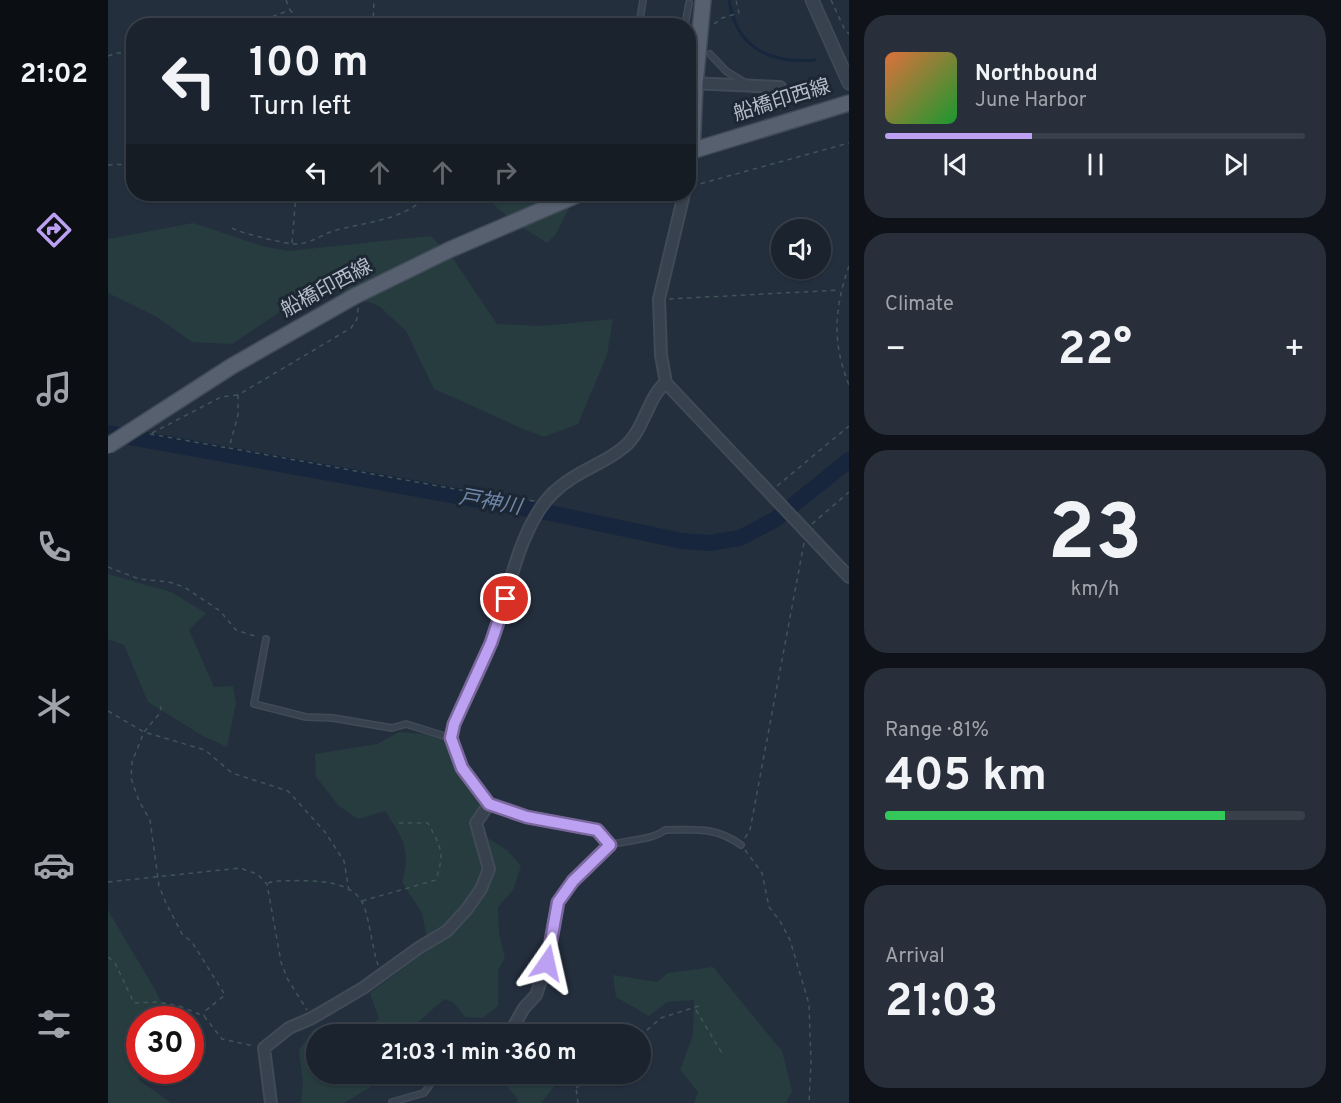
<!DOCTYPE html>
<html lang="en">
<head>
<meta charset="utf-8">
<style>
	body { margin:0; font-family:Overpass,"Noto Sans JP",sans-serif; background:#282f3a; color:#f1f3f6; height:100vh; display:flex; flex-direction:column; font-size:22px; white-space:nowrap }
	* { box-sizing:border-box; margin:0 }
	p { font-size:20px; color:#a0a4aa }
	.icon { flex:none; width:33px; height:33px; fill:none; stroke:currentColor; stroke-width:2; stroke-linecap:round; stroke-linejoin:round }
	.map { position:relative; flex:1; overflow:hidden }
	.drawer { display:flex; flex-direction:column; gap:15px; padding:15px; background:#0f1319; width:492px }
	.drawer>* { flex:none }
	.hud { position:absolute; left:18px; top:18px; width:570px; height:183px; border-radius:24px; box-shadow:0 2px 4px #0004,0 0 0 2px #39404a; background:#1b232e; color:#f1f3f6; overflow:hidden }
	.buttons { position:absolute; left:663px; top:219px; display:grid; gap:12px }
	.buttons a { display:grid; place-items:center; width:60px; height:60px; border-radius:50%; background:#1b232e; box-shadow:0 2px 4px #0004,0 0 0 2px #39404a; font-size:30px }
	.speed { position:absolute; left:18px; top:1006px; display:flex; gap:12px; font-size:30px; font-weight:700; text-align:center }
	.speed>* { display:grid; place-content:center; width:78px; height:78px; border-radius:50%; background:#1b232e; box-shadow:0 2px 4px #0004,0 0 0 2px #39404a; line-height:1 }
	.speed .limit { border:9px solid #d22; background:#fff; color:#111 }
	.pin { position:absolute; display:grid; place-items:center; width:51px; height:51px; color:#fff; margin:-26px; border:3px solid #fff; border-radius:50%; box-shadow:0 2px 6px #0007 }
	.me { position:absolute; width:66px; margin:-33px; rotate:11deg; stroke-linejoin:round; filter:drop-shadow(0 0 4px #0008) }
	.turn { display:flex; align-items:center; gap:21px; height:126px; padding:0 24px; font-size:27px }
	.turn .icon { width:78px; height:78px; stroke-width:2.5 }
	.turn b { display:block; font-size:42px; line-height:51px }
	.lanes { display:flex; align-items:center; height:57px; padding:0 24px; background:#0003; justify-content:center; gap:30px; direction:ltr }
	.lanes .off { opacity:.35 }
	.big { font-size:45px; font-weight:700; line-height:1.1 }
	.drawer .card { flex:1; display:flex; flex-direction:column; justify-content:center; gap:9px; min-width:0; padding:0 21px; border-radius:24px; background:#282f3a }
	.drawer .dial { align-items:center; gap:0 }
	.dial b { font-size:78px; line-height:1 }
	.song { display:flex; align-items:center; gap:18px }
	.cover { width:72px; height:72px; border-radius:9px; background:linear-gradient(135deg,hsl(20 70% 55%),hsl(130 70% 35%)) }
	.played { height:6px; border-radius:3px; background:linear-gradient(90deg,#bca0f2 35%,#39404a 35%) }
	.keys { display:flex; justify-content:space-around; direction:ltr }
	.heat { display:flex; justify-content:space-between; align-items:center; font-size:33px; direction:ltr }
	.charge { height:9px; border-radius:4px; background:linear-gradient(90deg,#34c759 81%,#39404a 0) }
	.trip { position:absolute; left:198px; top:1024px; width:345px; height:60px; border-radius:30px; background:#1b232e; box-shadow:0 2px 4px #0004,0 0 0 2px #39404a; font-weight:700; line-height:60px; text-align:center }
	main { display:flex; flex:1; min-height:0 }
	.tabs { display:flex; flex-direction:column; width:108px; justify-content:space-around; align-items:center; background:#0b0e12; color:#a0a4aa }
	.tabs .icon { width:42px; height:42px }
	.tabs .on { color:#bca0f2 }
	.tabs b { font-size:27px; color:#f1f3f6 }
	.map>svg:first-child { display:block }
</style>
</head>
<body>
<main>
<nav class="tabs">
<b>21:02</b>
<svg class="icon on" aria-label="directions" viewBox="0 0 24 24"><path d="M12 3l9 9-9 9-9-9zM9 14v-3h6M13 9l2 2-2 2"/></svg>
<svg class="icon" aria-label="music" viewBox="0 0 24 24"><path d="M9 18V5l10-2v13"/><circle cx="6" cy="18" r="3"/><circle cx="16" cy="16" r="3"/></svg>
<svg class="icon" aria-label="phone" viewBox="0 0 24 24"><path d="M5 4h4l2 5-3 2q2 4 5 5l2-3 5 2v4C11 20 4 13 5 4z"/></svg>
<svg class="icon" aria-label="climate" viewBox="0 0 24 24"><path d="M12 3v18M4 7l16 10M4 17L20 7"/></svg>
<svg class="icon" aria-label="car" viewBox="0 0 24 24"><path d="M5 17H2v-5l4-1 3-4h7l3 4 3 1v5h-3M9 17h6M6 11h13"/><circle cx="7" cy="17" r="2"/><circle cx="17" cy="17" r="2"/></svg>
<svg class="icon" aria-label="filters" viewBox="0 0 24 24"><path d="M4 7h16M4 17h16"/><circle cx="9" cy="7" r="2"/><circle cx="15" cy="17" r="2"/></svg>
</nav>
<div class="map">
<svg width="741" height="1103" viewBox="0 0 741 1103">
	<rect width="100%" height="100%" fill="#242f3e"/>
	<path fill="#263c3f" d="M374,194H490L463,204L448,234L439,243L403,220Z
		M85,223L154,246L180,251L323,236L346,260L389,324L435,326L505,319L499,355L470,424L436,437C398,423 363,404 326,389L298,331L271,306L219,288L193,298L124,344L84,342L49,317L0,293V239Z
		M0,574L63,592L98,613L81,630L106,687L125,686L128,703L119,747L95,736L40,702L16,645L0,639Z
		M291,732L339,736L354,774L374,807L363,828L399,850L413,866L405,890L390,907L391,933L397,958L390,970V1006L375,1018L357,1017L346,1003L337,999C324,1008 316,1020 302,1027V1035H244L271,1019L262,993L321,949L314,913L294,882C304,850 294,837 277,811L250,819L231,806L208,777L207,754L269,744Z
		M0,910L46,988L60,1015L55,1020H32V1071H38L31,1080L63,1103H0Z
		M605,967L674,1051L684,1091L678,1103H586L590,1092L572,1070L585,1035L586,1000L559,1002L541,1016L508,997L505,975L549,982L560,973Z
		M218,1024L231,1035H208V1074H267L268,1084L236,1103H193L195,1082L191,1050L206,1029Z
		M395,1074H448L452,1079L433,1103H408L410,1099L394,1081Z"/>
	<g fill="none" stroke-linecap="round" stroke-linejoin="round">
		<path stroke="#17263c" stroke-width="3" d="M621,0C628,48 662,64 707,60"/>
		<path stroke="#17263c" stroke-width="16" d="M0,433L437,512L574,541L601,543L632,538L668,519L741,460"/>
		<g stroke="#414a57" stroke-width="8">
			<path id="service" d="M531,26L535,0
				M577,26L581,3
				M602,54L618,71L636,82
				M158,639L146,704L198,717L225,718L284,728L298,724L343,738
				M502,845C519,840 545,840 557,830C587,830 607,826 633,845
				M284,1102L316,1093L324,1082L334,1074"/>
		</g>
		<g stroke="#414a57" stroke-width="14">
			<path id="minor" d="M581,83L672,87
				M580,173L584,151
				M576,194L551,299L553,355L558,383L741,577
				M404,1029L416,1008L428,995L439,963L450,902L465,881L502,845L489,830L419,817L381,804L354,768L343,738L346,724C358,697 374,669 384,641C400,596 410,529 444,494C467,471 495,465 516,447C536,431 541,394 558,383
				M163,1103L156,1048L181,1028L204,1018L255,988L312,947L339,931L359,909L373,889L381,869L368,823L381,804"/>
		</g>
		<g stroke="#414a57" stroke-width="15">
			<path id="tertiary" d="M704,0L741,83"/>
		</g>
		<g stroke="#414a57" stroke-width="18">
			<path id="primary" d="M584,151L587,84L595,0
				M580,152L741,103
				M124,366L247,296L341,250L471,194"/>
		</g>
		<path stroke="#3f5557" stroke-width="1.5" stroke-dasharray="4.5 4.5" stroke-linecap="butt" d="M178,0L182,10
			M723,0L736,28L741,34
			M606,24L614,18L631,13L628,0
			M139,26L182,10L197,26
			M265,26L266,0
			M0,56L9,53H26
			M682,87H717
			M0,165L22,164
			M584,186L741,143
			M124,228C131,233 182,245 190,244C202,243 214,235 225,231C256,222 288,222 315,200L314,194
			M184,243L188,194
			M741,266C726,309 724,343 741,385
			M561,299L732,290
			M250,308L249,319L243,328L130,395V415L121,448L402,499L427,501
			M44,433L113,397L130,395
			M42,434L120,448
			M669,486L741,426
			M704,524L741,492
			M0,567L31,579L61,582L76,587L112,611L128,630L150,637
			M53,706L52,713L36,732L24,762L23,778L31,801L42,820L51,886L58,903L74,934L84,942L117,995L97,1011L96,1016
			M0,711L36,732L97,750L124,773L180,791L217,832L236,861L241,891
			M637,838L642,830L696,543
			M637,850L654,873L661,907L672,921L682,940L701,1004L703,1063L701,1103
			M0,882L132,868L149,874L159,884L173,962L179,978L199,1010
			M160,883L167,881C192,881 240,876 254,902C261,914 264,948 270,965
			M254,901L328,880C337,852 333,848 320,823H291
			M0,957L7,963L26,1003L50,1002L71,1006L96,1016L114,1039L146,1046
			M588,1010L615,1055
			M532,1036L553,1018L594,1005
			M460,1074L468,1088L470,1103
			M468,1088L487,1074"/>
		<use href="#service" stroke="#38414e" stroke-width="5"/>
		<use href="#minor" stroke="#38414e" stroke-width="10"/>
		<use href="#tertiary" stroke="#38414e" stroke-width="12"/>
		<use href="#primary" stroke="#56606e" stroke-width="15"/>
		<g stroke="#414a57" stroke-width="18" stroke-linecap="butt">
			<path id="primary-bridge" d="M0,446L124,366"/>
		</g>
		<use href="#primary-bridge" stroke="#56606e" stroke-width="15"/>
	</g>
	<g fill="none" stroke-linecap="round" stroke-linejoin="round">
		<g stroke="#7a689d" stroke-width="15">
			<path id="route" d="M398,599L383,643L346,724L343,738L354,768L381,804L419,817L489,830L502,845L465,881L450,902L439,963"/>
		</g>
		<use href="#route" stroke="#bca0f2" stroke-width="10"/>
	</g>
	<g text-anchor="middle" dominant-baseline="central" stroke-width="6" stroke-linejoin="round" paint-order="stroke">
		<g font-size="20" fill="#b4bcc9" stroke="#1d2633">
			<text transform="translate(674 101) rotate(-17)">船橋印西線</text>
			<text transform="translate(219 289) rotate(-28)">船橋印西線</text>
		</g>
		<g font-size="21" font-style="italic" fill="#6d86a8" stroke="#1d2633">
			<text transform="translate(382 503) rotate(10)">戸神川</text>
		</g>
	</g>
</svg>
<div class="buttons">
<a><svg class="icon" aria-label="sound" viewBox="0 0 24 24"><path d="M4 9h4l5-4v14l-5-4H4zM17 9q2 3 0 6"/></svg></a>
</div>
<div class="speed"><div class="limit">30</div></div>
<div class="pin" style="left:398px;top:599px;background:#d93025"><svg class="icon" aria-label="arrive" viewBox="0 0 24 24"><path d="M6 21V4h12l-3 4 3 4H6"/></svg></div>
<svg class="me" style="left:439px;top:963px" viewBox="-20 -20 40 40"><path d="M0-17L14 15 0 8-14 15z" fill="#bca0f2" stroke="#fff" stroke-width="4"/></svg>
<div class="trip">21:03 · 1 min · 360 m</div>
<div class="hud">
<div class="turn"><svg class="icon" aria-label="left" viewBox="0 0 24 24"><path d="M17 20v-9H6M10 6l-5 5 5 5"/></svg><div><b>100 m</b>Turn left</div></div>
<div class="lanes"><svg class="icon" aria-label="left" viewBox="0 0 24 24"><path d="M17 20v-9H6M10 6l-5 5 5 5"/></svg><svg class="icon off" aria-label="ahead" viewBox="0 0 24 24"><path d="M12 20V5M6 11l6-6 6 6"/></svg><svg class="icon off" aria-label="ahead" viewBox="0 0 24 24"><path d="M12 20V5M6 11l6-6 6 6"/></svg><svg class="icon off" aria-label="right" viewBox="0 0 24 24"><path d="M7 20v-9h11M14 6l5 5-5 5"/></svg></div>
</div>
</div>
<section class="drawer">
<div class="card">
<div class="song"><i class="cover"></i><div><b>Northbound</b><p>June Harbor</p></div></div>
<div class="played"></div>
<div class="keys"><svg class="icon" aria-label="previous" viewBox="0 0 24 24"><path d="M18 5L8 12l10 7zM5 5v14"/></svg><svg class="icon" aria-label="pause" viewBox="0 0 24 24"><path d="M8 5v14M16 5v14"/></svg><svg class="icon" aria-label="next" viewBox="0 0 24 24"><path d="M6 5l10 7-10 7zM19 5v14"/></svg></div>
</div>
<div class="card"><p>Climate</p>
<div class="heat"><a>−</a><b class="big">22°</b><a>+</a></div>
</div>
<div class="card dial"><b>23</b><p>km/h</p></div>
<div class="card"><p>Range · 81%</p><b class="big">405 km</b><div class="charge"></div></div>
<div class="card"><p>Arrival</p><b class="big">21:03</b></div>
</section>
</main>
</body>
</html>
